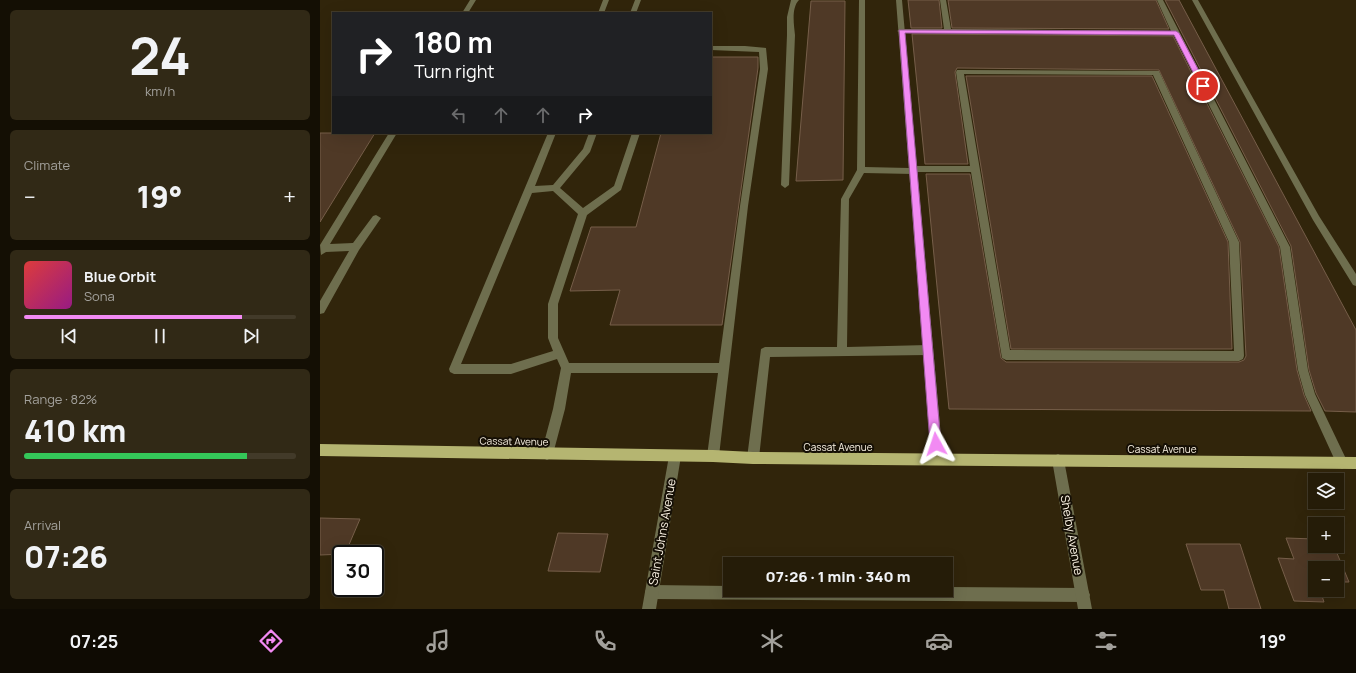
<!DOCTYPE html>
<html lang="en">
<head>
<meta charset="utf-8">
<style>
	body { margin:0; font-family:Manrope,sans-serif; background:#312916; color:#f1f3f6; height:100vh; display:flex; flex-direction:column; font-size:15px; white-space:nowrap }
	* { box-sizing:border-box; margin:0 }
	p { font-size:13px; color:#a3a19c }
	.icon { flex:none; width:22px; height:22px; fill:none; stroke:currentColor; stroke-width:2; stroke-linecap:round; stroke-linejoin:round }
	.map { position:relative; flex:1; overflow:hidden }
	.sheet { display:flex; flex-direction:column; gap:10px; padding:10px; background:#140f04; width:320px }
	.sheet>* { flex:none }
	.guide { position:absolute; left:12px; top:12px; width:380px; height:122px; border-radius:0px; box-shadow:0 4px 16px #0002,0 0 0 1px #423a29; background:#202124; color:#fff; overflow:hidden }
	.tools { position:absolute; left:988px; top:473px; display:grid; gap:8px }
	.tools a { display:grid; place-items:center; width:36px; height:36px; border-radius:0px; background:#251c08; box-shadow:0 4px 16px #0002,0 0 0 1px #423a29; font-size:20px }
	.speed { position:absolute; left:12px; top:545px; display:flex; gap:8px; font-size:20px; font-weight:700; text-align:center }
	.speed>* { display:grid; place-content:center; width:52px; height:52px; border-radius:50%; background:#251c08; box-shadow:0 4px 16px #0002,0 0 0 1px #423a29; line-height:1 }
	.speed .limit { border:2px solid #111; border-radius:6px; background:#fff; color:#111 }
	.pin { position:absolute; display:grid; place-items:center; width:34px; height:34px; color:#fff; margin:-17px; border:2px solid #fff; border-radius:50%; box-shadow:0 1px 4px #0007 }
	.me { position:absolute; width:44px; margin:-22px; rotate:355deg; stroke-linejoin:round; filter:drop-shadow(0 0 3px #0008) }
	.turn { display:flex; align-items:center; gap:14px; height:84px; padding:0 16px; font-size:18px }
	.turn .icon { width:52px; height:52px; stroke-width:2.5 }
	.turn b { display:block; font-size:28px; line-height:34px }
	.lanes { display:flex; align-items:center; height:38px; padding:0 16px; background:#0003; justify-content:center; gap:20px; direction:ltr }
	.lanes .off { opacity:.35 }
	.big { font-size:30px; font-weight:800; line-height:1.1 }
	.sheet .card { flex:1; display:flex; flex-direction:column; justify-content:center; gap:6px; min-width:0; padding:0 14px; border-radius:6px; background:#312916 }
	.sheet .dial { align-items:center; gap:0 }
	.dial b { font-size:52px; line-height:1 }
	.song { display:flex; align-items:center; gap:12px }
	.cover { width:48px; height:48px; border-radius:6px; background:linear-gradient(135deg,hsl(0 70% 55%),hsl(310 70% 35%)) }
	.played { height:4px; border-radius:2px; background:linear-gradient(90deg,#f28af3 80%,#423a29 80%) }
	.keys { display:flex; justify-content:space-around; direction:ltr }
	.heat { display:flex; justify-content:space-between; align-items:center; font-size:22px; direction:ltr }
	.charge { height:6px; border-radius:3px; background:linear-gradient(90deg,#34c759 82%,#423a29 0) }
	.trip { position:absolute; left:403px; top:557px; width:230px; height:40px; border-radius:0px; background:#251c08; box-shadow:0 4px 16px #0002,0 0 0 1px #423a29; font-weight:800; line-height:40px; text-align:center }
	.tab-bar { display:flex; height:64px; justify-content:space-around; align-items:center; background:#0f0b03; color:#a3a19c }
	.tab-bar .icon { width:28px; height:28px }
	.tab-bar .active { color:#f28af3 }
	.tab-bar b { font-size:18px; color:#f1f3f6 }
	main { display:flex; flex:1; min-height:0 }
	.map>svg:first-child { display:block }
</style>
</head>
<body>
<main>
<section class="sheet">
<div class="card dial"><b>24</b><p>km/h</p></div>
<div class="card"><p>Climate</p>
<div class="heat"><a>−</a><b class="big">19°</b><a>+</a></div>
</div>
<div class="card">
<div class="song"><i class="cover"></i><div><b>Blue Orbit</b><p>Sona</p></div></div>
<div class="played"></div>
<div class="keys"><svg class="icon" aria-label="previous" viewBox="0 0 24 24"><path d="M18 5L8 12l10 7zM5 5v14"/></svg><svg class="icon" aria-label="pause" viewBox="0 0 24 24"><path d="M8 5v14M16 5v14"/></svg><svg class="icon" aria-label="next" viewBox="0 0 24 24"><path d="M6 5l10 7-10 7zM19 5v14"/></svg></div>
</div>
<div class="card"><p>Range · 82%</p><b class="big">410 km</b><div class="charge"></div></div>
<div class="card"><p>Arrival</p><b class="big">07:26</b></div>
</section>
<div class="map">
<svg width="1036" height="609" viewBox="0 0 1036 609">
	<rect width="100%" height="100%" fill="#31250b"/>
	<path fill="#4f3926" stroke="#765e49" d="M588,0H619L622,28H591Z
		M628,0H836L849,29L632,28Z
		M845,0H859L1036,330V412L1005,411L996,393L989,370L971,246Z
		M491,1H525L523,180L476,181Z
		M592,34L853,36L959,247L977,370L984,395L991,411L629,409L606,174H650L681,358L686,362H919L924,360L926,356L920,242L839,70L637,68L635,72L648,164H605Z
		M391,57H438V68L402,325H290L300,290L250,291L271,227H316L341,133H391Z
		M646,76H832L908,242L912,349H691Z
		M0,133H55L0,222Z
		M0,518L40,519L25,554L0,555Z
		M238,533L288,534L280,572L228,571Z
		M966,538L995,539V546H1014L1029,582H1017V568H995V590H1000L1004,602L974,601L958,558L974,559Z
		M866,544H920L941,609H909L904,590H881Z"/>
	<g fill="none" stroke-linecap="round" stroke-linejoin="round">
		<path fill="#6e6e4e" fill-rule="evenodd" d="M150,0H156L148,13H142Z
			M283,0H289L284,13H278Z
			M315,0H321L316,13H310Z
			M471,0H479C471,8 474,25 475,35L469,185L465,188L461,185L467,35V17Z
			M539,0H545V167L589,168L593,166H650L636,72L637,70L839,71L919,242L924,356L923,359L919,361L686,360L682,358L651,172H597L593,174L544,173L529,199L527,347L608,345L612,347L613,350L612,353L608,355L450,357L439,458L437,462L433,464L429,462L427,458L441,349L445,347H517L521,199L537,170ZM644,74L833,75L909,242L914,351L690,350Z
			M620,0H626L631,29L851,31L837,0H843L970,247L988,370L995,394L1028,463L1026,467L1022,469L1018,467L985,395L978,370L960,247L854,35L579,32L577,31L581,29H624Z
			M872,0H878L999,216L1036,274V286L1033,285L993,220Z
			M391,46H425L446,48L448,69L428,206L399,456L397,460L393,462L389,460L387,456L398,373H251L245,409L233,454L231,458L227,460L223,458L221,454L233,409L241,368L237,359L191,374H134L130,372L129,369L228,133H236L215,186L233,185L263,149L269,133H277L270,152L240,188L263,208L294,186L312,133H320L301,190L267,215L238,304V338L249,363H399L420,206L440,69L439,52L391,50ZM233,191L258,214L228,304V338L233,351L191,364H141L212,193Z
			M69,133H77L10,244L33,243L53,216L56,215L61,218L39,250L4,313L0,314V301L29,251L6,252L1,255L0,245Z
			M332,585L410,586V590H626V587L763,588L768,590L770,595L768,600L763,602L332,599L327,597L325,592L327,587Z"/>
		<path fill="#6e6e4e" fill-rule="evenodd" d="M576,0H582L623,459L621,463L617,465L613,463L611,459Z
			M355,450L359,452L361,456L336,609H322L349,456L351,452Z
			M738,454L742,456L744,460L772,609H758L732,460L734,456Z"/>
		<path fill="#b5b571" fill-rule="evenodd" d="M0,444L393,450L433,452L1036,457V469L433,464L393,462L0,456Z"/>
	</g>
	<path fill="#f28af3" stroke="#9d5a9e" d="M579,30L856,31L859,33L887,86L883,88L880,86L854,35L585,33L621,444L619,448L616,449L612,448L610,444Z"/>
	<g text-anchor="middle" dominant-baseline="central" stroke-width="4" stroke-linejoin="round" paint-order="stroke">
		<g font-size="10" fill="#fbf3e4" stroke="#150f05">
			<text transform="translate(194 441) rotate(1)">Cassat Avenue</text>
			<text x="518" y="447">Cassat Avenue</text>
			<text x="842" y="449">Cassat Avenue</text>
		</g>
		<g font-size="12" fill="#fbf3e4" stroke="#150f05">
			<text transform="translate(342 532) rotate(-80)">Saint Johns Avenue</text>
			<text transform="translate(752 535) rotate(80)">Shelby Avenue</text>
		</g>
	</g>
</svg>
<div class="tools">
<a><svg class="icon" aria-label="layers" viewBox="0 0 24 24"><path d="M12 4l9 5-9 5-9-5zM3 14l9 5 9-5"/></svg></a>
<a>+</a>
<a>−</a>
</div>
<div class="speed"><div class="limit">30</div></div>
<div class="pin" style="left:883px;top:86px;background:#d93025"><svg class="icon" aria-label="arrive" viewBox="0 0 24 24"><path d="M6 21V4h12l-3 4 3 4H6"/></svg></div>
<svg class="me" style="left:616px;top:444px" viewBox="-20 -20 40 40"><path d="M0-17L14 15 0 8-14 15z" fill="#f28af3" stroke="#fff" stroke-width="4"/></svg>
<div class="trip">07:26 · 1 min · 340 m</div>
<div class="guide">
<div class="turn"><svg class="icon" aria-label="right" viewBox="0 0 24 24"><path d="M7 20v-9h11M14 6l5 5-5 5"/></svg><div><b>180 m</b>Turn right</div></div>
<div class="lanes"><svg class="icon off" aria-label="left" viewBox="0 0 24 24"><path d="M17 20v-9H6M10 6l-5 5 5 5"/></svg><svg class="icon off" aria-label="ahead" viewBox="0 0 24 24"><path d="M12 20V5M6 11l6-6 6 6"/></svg><svg class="icon off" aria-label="ahead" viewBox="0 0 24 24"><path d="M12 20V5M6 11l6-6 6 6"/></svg><svg class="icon" aria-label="right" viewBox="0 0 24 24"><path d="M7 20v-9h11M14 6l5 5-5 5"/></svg></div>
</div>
</div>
</main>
<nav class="tab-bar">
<b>07:25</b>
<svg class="icon active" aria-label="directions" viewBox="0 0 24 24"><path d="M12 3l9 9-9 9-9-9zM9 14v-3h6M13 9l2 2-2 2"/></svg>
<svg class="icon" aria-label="music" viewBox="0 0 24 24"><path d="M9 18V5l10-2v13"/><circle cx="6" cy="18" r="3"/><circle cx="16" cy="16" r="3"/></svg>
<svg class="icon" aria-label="phone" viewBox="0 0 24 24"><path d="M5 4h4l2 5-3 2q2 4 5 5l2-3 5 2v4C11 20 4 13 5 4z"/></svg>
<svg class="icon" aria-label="climate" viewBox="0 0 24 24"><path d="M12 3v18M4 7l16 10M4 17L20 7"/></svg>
<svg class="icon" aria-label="car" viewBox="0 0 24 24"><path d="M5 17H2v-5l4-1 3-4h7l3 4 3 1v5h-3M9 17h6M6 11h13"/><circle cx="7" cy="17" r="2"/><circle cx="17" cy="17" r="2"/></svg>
<svg class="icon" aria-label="filters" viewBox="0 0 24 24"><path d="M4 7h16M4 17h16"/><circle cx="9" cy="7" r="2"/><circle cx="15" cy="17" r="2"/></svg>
<b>19°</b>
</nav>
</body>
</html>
